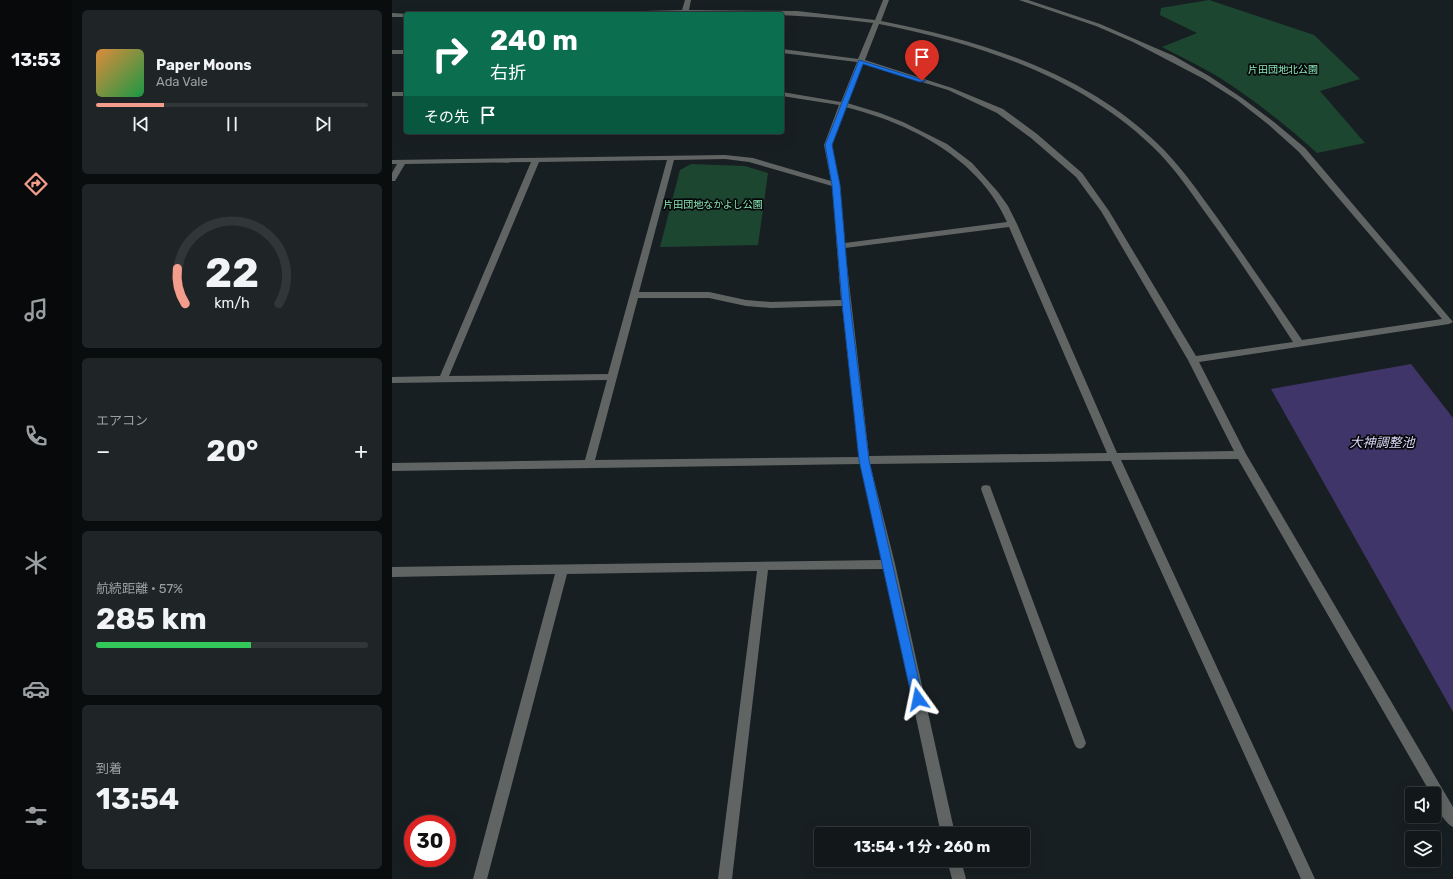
<!DOCTYPE html>
<html lang="ja">
<head>
<meta charset="utf-8">
<style>
	body { margin:0; font-family:Rubik,"Noto Sans JP",sans-serif; background:#1f2427; color:#f1f3f6; height:100vh; display:flex; flex-direction:column; font-size:15px; white-space:nowrap }
	* { box-sizing:border-box; margin:0 }
	p { font-size:13px; color:#9c9fa2 }
	.icon { flex:none; width:22px; height:22px; fill:none; stroke:currentColor; stroke-width:2; stroke-linecap:round; stroke-linejoin:round }
	.map { position:relative; flex:1; overflow:hidden }
	.side { display:flex; flex-direction:column; gap:10px; padding:10px; background:#0a0d0e; width:320px }
	.side>* { flex:none }
	.top-card { position:absolute; left:12px; top:12px; width:380px; height:122px; border-radius:4px; box-shadow:0 4px 16px #0002,0 0 0 1px #313639; background:#0b6e4f; color:#fff; overflow:hidden }
	.buttons { position:absolute; left:1013px; top:787px; display:grid; gap:8px }
	.buttons a { display:grid; place-items:center; width:36px; height:36px; border-radius:4px; background:#12171a; box-shadow:0 4px 16px #0002,0 0 0 1px #313639; font-size:20px }
	.speed { position:absolute; left:12px; top:815px; display:flex; gap:8px; font-size:20px; font-weight:700; text-align:center }
	.speed>* { display:grid; place-content:center; width:52px; height:52px; border-radius:50%; background:#12171a; box-shadow:0 4px 16px #0002,0 0 0 1px #313639; line-height:1 }
	.speed .limit { border:6px solid #d22; background:#fff; color:#111 }
	.pin { position:absolute; display:grid; place-items:center; width:34px; height:34px; color:#fff; margin:-41px -17px; border-radius:50% 50% 50% 0; rotate:-45deg; box-shadow:0 0 4px #0007 }
	.pin .icon { rotate:45deg }
	.me { position:absolute; width:44px; margin:-22px; rotate:348deg; stroke-linejoin:round; filter:drop-shadow(0 0 3px #0008) }
	.turn { display:flex; align-items:center; gap:14px; height:84px; padding:0 20px; font-size:18px }
	.turn .icon { width:52px; height:52px; stroke-width:2.5 }
	.turn b { display:block; font-size:28px; line-height:34px }
	.then { display:flex; align-items:center; height:38px; padding:0 20px; background:#0003; gap:8px; font-size:15px }
	.big { font-size:30px; font-weight:700; line-height:1.1 }
	.side .widget { flex:1; display:flex; flex-direction:column; justify-content:center; gap:6px; min-width:0; padding:0 14px; border-radius:6px; background:#1f2427 }
	.side .dial { align-items:center; gap:0 }
	.dial svg { height:104px; overflow:visible; fill:none; stroke:#313639; stroke-width:7; stroke-linecap:round; text-anchor:middle }
	.dial text { fill:#f1f3f6; stroke:none }
	.song { display:flex; align-items:center; gap:12px }
	.cover { width:48px; height:48px; border-radius:6px; background:linear-gradient(135deg,hsl(30 70% 55%),hsl(140 70% 35%)) }
	.played { height:4px; border-radius:2px; background:linear-gradient(90deg,#f59d8d 25%,#313639 25%) }
	.keys { display:flex; justify-content:space-around; direction:ltr }
	.heat { display:flex; justify-content:space-between; align-items:center; font-size:22px; direction:ltr }
	.charge { height:6px; border-radius:3px; background:linear-gradient(90deg,#34c759 57%,#313639 0) }
	.trip { position:absolute; left:422px; top:827px; width:216px; height:40px; border-radius:4px; background:#12171a; box-shadow:0 4px 16px #0002,0 0 0 1px #313639; font-weight:700; line-height:40px; text-align:center }
	main { display:flex; flex:1; min-height:0 }
	.tab-bar { display:flex; flex-direction:column; width:72px; justify-content:space-around; align-items:center; background:#07090a; color:#9c9fa2 }
	.tab-bar .icon { width:28px; height:28px }
	.tab-bar .active { color:#f59d8d }
	.tab-bar b { font-size:18px; color:#f1f3f6 }
	.map>svg:first-child { display:block }
</style>
</head>
<body>
<main>
<nav class="tab-bar">
<b>13:53</b>
<svg class="icon active" aria-label="directions" viewBox="0 0 24 24"><path d="M12 3l9 9-9 9-9-9zM9 14v-3h6M13 9l2 2-2 2"/></svg>
<svg class="icon" aria-label="music" viewBox="0 0 24 24"><path d="M9 18V5l10-2v13"/><circle cx="6" cy="18" r="3"/><circle cx="16" cy="16" r="3"/></svg>
<svg class="icon" aria-label="phone" viewBox="0 0 24 24"><path d="M5 4h4l2 5-3 2q2 4 5 5l2-3 5 2v4C11 20 4 13 5 4z"/></svg>
<svg class="icon" aria-label="climate" viewBox="0 0 24 24"><path d="M12 3v18M4 7l16 10M4 17L20 7"/></svg>
<svg class="icon" aria-label="car" viewBox="0 0 24 24"><path d="M5 17H2v-5l4-1 3-4h7l3 4 3 1v5h-3M9 17h6M6 11h13"/><circle cx="7" cy="17" r="2"/><circle cx="17" cy="17" r="2"/></svg>
<svg class="icon" aria-label="filters" viewBox="0 0 24 24"><path d="M4 7h16M4 17h16"/><circle cx="9" cy="7" r="2"/><circle cx="15" cy="17" r="2"/></svg>
</nav>
<section class="side">
<div class="widget">
<div class="song"><i class="cover"></i><div><b>Paper Moons</b><p>Ada Vale</p></div></div>
<div class="played"></div>
<div class="keys"><svg class="icon" aria-label="previous" viewBox="0 0 24 24"><path d="M18 5L8 12l10 7zM5 5v14"/></svg><svg class="icon" aria-label="pause" viewBox="0 0 24 24"><path d="M8 5v14M16 5v14"/></svg><svg class="icon" aria-label="next" viewBox="0 0 24 24"><path d="M6 5l10 7-10 7zM19 5v14"/></svg></div>
</div>
<div class="widget dial"><svg viewBox="0 0 100 80">
<path d="M14 69A42 42 0 1 1 86 69"/>
<path d="M14 69A42 42 0 0 1 8 42" stroke="#f59d8d"/>
<text x="50" y="56" font-size="32" font-weight="700">22</text>
<text x="50" y="72" font-size="11">km/h</text>
</svg></div>
<div class="widget"><p>エアコン</p>
<div class="heat"><a>−</a><b class="big">20°</b><a>+</a></div>
</div>
<div class="widget"><p>航続距離 · 57%</p><b class="big">285 km</b><div class="charge"></div></div>
<div class="widget"><p>到着</p><b class="big">13:54</b></div>
</section>
<div class="map">
<svg width="1061" height="879" viewBox="0 0 1061 879">
	<rect width="100%" height="100%" fill="#181f22"/>
	<path fill="#1d4631" d="M817,0L922,35L968,79L928,91L973,143L925,153C894,125 861,99 825,76C808,66 789,57 770,47L805,33L768,15L769,8Z
		M299,164L353,166L376,173L366,245L268,247L288,170Z"/>
	<path fill="#403568" d="M1019,364L1061,418V712L879,389Z"/>
	<g fill="none" stroke-linecap="round" stroke-linejoin="round">
		<path fill="#606564" fill-rule="evenodd" d="M293,0H299L297,10L405,11L483,20L491,0H497L489,21C591,41 698,74 773,151C792,171 808,194 824,216C853,257 882,299 910,340L1050,319L907,152L877,125L845,100L812,79L741,42L704,26L627,0H636L708,24L782,56L817,76L850,98L882,122L913,148L1061,322L1057,324L807,362L854,454L1061,807V827C1052,823 1042,804 1042,794H1039L846,459L729,460L923,879H909L719,461L478,464L503,564L563,834H549L492,569L376,570L340,879H326L365,571L175,574L95,879H81L163,574L0,577V567L490,560L468,464L0,471V463L193,460L215,380L0,383V377L48,376L139,162L13,164L3,181H0V173L5,164H0V160L333,155L361,158L439,181L432,145L447,105L390,96V92L449,102L465,62L390,53V49L466,59L481,23C391,11 301,14 210,14L213,12L290,10ZM487,24C589,44 694,78 768,154C787,174 802,197 818,219C847,259 874,300 901,342L804,356L717,211L690,173L645,134L611,109L560,88L473,60ZM471,64L556,90L605,113L639,138L684,177L709,211L796,360L842,451L725,453L625,224L616,206L606,192L580,163L555,144L511,122L488,113L455,103ZM453,107C518,123 587,158 615,222L453,243L448,185L440,145ZM333,159L357,162L440,186L449,300L379,302L354,300L317,292H247L282,160ZM275,160L216,374L57,376L147,162ZM617,227L715,453L477,456L453,248ZM246,298H317L354,306L379,308L450,306L467,457L203,460Z
			M0,13L16,14H14V17H0Z
			M0,50H14V54H0Z
			M0,92H14V96H0Z
			M594,485L598,486L599,489L694,743L692,747L688,749L684,747L682,743L589,489L590,486Z
			M555,860H569L574,879H560Z"/>
	</g>
	<path fill="#1a73e8" stroke="#114b97" d="M467,60L534,81L528,82L471,64L440,145L448,185L458,303L477,460L531,699L530,703L526,704L522,703L520,699L467,460L450,303L440,185L433,145Z"/>
	<g text-anchor="middle" dominant-baseline="central" stroke-width="3.5" stroke-linejoin="round" paint-order="stroke">
		<g font-size="10" fill="#88e7b5" stroke="#06080a">
			<text x="891" y="70">片田団地北公園</text>
			<text x="321" y="205">片田団地なかよし公園</text>
		</g>
		<g font-size="13" font-style="italic" fill="#dad6f7" stroke="#06080a">
			<text x="990" y="442">大神調整池</text>
		</g>
	</g>
</svg>
<div class="buttons">
<a><svg class="icon" aria-label="sound" viewBox="0 0 24 24"><path d="M4 9h4l5-4v14l-5-4H4zM17 9q2 3 0 6"/></svg></a>
<a><svg class="icon" aria-label="layers" viewBox="0 0 24 24"><path d="M12 4l9 5-9 5-9-5zM3 14l9 5 9-5"/></svg></a>
</div>
<div class="speed"><div class="limit">30</div></div>
<div class="pin" style="left:530px;top:81px;background:#d93025"><svg class="icon" aria-label="arrive" viewBox="0 0 24 24"><path d="M6 21V4h12l-3 4 3 4H6"/></svg></div>
<svg class="me" style="left:526px;top:699px" viewBox="-20 -20 40 40"><path d="M0-17L14 15 0 8-14 15z" fill="#1a73e8" stroke="#fff" stroke-width="4"/></svg>
<div class="trip">13:54 · 1 分 · 260 m</div>
<div class="top-card">
<div class="turn"><svg class="icon" aria-label="right" viewBox="0 0 24 24"><path d="M7 20v-9h11M14 6l5 5-5 5"/></svg><div><b>240 m</b>右折</div></div>
<div class="then">その先<svg class="icon" aria-label="arrive" viewBox="0 0 24 24"><path d="M6 21V4h12l-3 4 3 4H6"/></svg></div>
</div>
</div>
</main>
</body>
</html>
